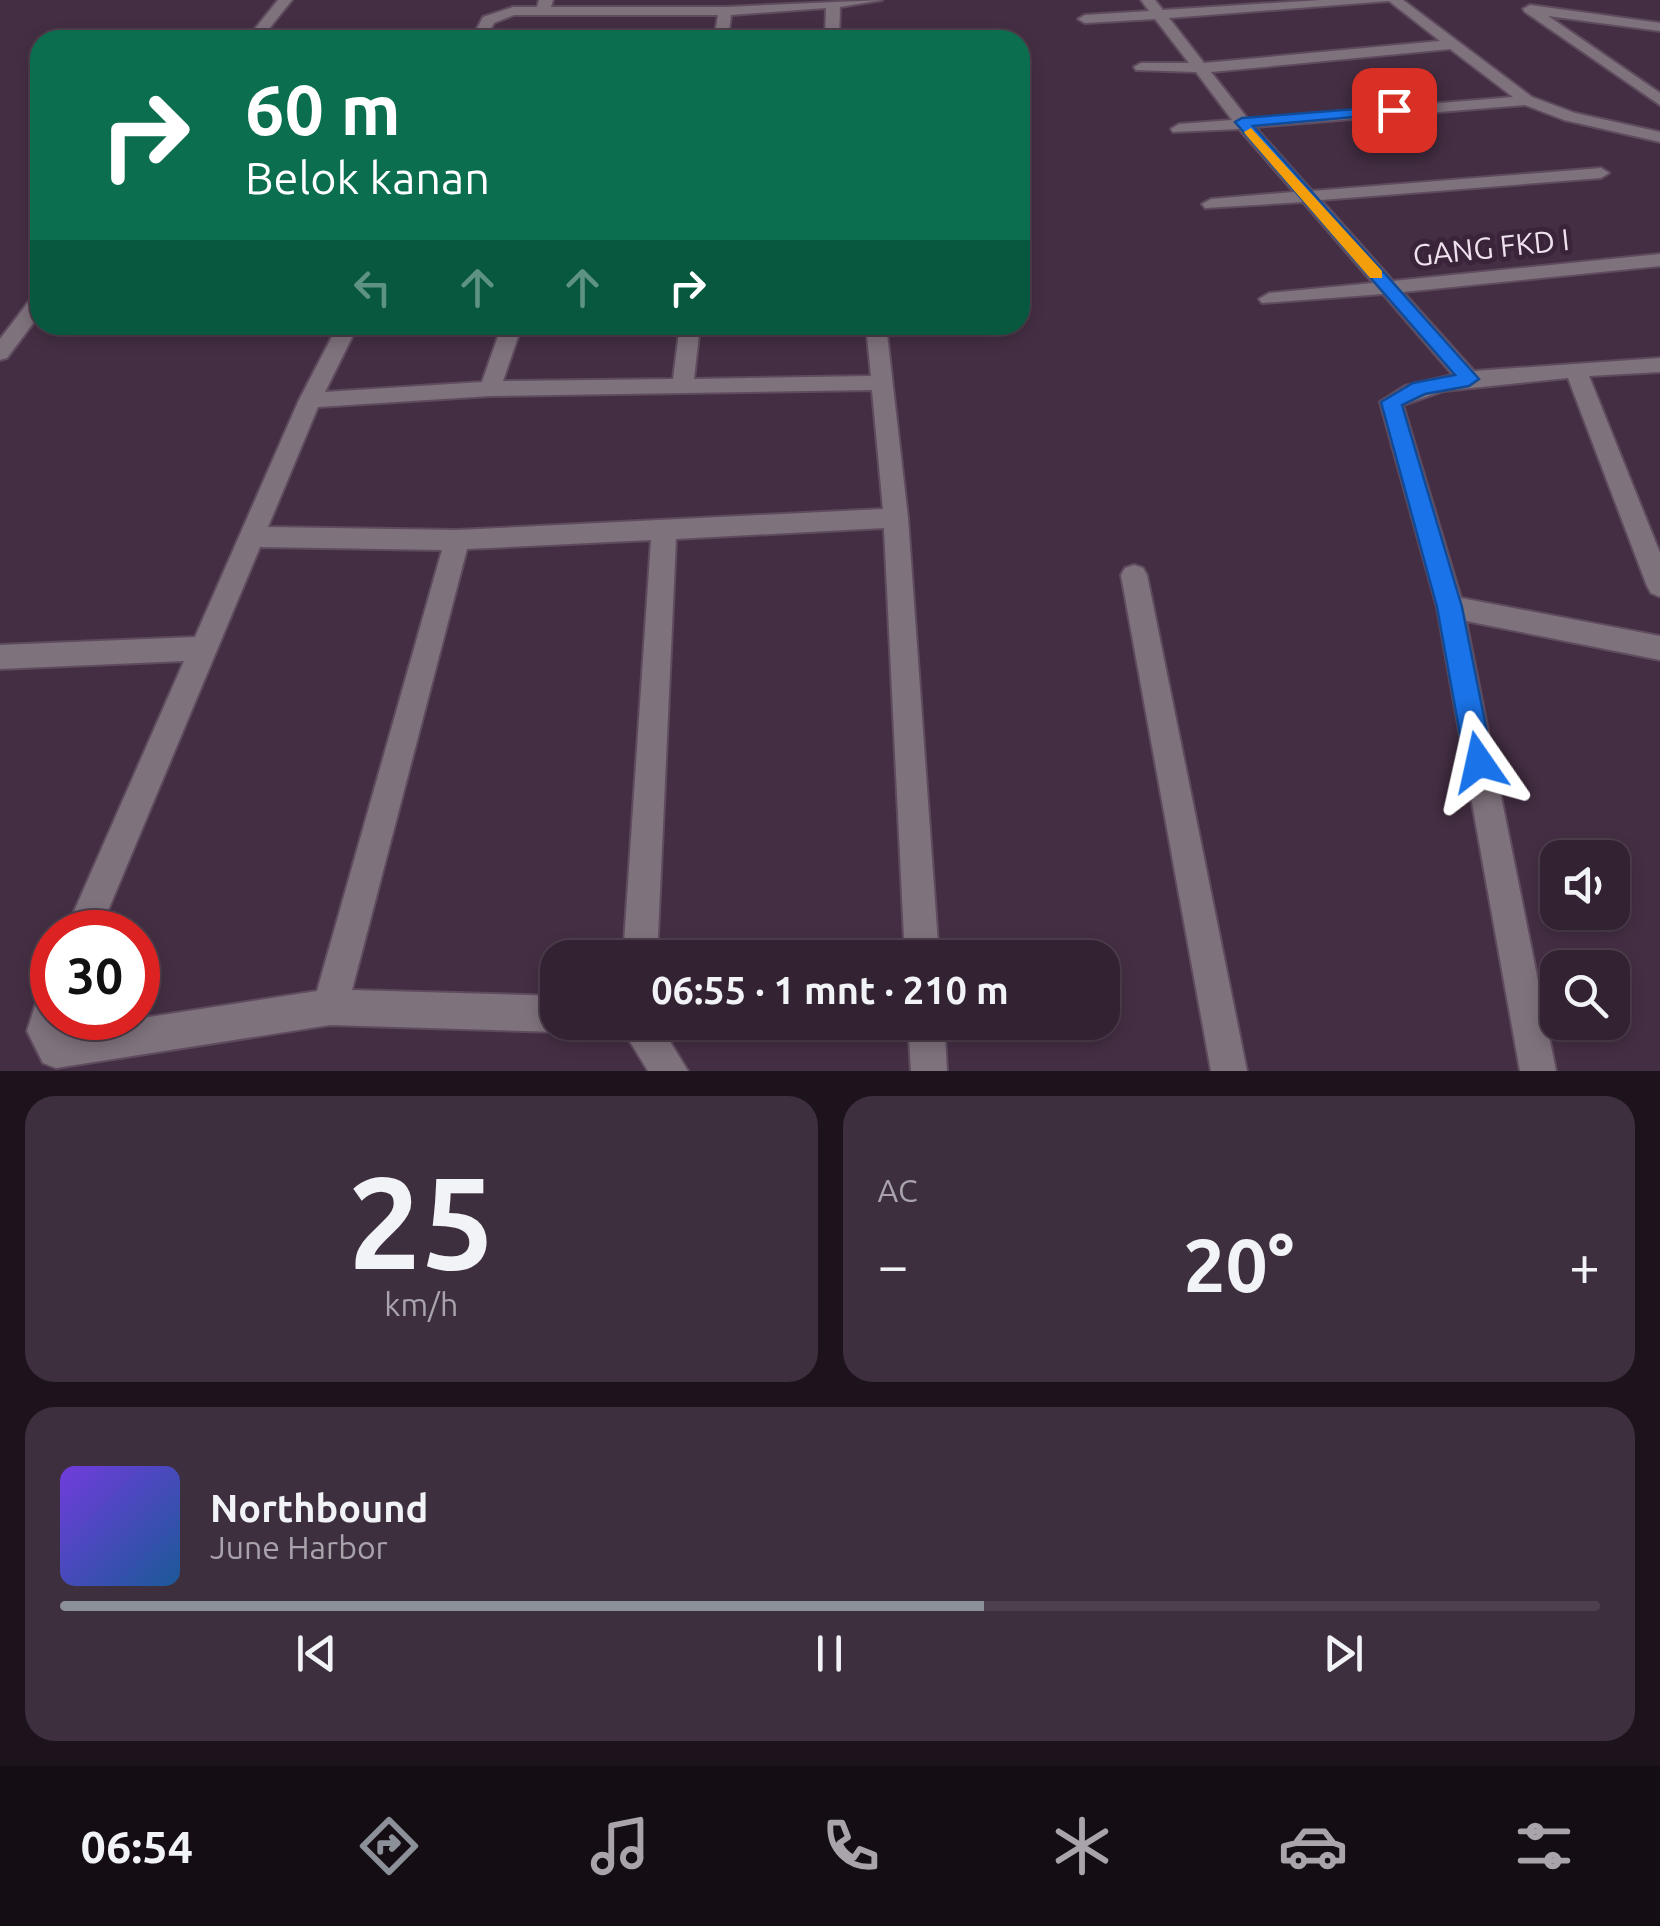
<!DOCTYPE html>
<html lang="id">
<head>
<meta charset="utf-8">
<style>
	body { margin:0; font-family:Ubuntu,sans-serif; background:#3e2f3e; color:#f1f3f6; height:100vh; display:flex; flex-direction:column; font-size:38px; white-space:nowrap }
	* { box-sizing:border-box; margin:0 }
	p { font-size:32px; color:#a9a4ac }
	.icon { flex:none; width:55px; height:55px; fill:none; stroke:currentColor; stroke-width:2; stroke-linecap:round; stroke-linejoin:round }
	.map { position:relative; height:1071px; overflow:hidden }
	.side { display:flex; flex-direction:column; gap:25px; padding:25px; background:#1c131c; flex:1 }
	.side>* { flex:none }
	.top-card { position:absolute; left:30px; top:30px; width:1000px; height:305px; border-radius:30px; box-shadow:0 5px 15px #0003,0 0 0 2px #4e3f4d; background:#0b6e4f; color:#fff; overflow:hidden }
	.fabs { position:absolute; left:1540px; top:840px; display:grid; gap:20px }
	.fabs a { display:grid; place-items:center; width:90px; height:90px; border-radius:20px; background:#332232; box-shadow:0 5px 15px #0003,0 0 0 2px #4e3f4d; font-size:50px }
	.speed { position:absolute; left:30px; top:910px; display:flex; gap:20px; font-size:50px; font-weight:700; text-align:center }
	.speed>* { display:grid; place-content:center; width:130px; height:130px; border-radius:50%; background:#332232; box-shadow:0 5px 15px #0003,0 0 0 2px #4e3f4d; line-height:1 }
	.speed .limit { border:15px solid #d22; background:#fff; color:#111 }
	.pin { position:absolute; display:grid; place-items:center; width:85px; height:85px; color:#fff; margin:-42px; border-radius:20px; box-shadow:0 5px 15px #0006 }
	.me { position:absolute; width:110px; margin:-55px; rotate:349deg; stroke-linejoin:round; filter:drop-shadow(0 0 8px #0008) }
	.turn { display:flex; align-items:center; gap:35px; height:210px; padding:0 50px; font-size:45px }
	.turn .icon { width:130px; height:130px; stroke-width:2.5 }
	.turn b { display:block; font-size:70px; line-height:85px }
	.lanes { display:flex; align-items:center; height:95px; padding:0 50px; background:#0003; justify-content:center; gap:50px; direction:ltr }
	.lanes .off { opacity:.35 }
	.big { font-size:75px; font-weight:600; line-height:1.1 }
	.side .widget { flex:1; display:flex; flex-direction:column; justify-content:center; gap:15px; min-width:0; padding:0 35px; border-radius:30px; background:#3e2f3e }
	.side .dial { align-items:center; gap:0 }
	.dial b { font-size:130px; line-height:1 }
	.song { display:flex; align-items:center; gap:30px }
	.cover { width:120px; height:120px; border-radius:15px; background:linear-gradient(135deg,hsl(260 70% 55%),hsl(210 70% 35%)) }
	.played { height:10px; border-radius:5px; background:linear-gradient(90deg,#8c9099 60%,#4e3f4d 60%) }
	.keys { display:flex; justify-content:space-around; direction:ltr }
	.heat { display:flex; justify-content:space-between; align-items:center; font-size:55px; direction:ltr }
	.side .tiles { flex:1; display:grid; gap:25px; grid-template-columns:1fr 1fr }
	.widget:last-child { grid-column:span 2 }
	.trip { position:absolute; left:540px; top:940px; width:580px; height:100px; border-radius:30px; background:#332232; box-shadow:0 5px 15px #0003,0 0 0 2px #4e3f4d; font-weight:600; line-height:100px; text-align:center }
	.tab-bar { display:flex; height:160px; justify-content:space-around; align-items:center; background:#140e14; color:#a9a4ac }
	.tab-bar .icon { width:70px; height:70px }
	.tab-bar .selected { color:#8c9099 }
	.tab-bar b { font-size:45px; color:#f1f3f6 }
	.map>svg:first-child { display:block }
</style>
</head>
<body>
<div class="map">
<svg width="1660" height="1071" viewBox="0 0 1660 1071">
	<rect width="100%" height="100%" fill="#442e43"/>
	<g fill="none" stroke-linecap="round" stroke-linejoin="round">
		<g stroke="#5f4b5e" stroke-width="4">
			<path id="minor" d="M278,0H292L260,40H246Z
				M539,0H553L551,7H725L882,0L840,7L839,40H825L826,8L731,15L728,40H714L718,15H514L494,23L485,40H471L483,17L513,7H537Z
				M1141,0H1155L1163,10L1321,0H1403L1532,97L1575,113L1660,132V142L1564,120L1525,105L1255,127L1312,191L1601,168L1609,173L1601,178L1321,200L1393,281L1660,254V266L1403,292L1474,371L1660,358V372L1589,376L1660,553V597L1651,593L1647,586L1568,378L1443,391L1403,405L1461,598L1660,636V660L1466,621L1556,1071H1520L1437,607L1380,402L1405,386L1453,375L1383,294L1262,303L1259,299L1269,293L1373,283L1303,202L1205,208L1202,204L1211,199L1294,192L1239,129L1173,132L1171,129L1179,124L1232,120L1196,72L1136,70L1134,67L1141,63H1189L1155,19L1085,23L1078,19L1085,15L1149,11ZM1389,1L1440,41L1204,63L1169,18ZM1450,49L1513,97L1248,119L1211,72Z
				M1530,5L1660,23V31L1548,16L1660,93V105L1525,12L1523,9Z
				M40,294V314L7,358L0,360V339L33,296Z
				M338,325H358L325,392L482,382L502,325H522L503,381L673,379L680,325H700L694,379L871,376L866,325H886L908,518L939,958H905L884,528L676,539L657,958H623L651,540L467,549L352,990L558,996V1022H572L571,1027L558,1032L330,1025L56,1068L43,1063L27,1031L40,990L52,984V1018H66L65,1030L317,991L442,550L260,547L99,932H65L184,661L0,669V645L195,637L299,400ZM872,390L883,509L457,530L268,527L318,407L490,396Z
				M1134,565L1143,568L1147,575L1247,1071H1211L1121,575L1125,568Z
				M618,1022H658L688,1071H648Z
				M908,1022H944L947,1071H911Z"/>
		</g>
		<use href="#minor" fill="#7e727d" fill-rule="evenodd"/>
	</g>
	<path fill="#1a73e8" stroke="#114b97" stroke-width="2.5" d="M1394,106L1401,110L1399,113L1253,126L1479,379L1469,386L1425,394L1402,405L1462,607L1493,762L1489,771L1479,775L1469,771L1465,762L1437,607L1381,402L1413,383L1455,375L1235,122L1242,118Z"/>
	<path fill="#f59e0b" d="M1251,128L1382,271V278H1370L1246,135L1244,132Z"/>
	<g text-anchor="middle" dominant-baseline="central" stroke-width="10" stroke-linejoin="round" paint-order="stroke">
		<g font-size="30" fill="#efe1ee" stroke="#392439">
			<text transform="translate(1491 247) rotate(-6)">GANG FKD I</text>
		</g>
	</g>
</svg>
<div class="fabs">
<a><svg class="icon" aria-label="sound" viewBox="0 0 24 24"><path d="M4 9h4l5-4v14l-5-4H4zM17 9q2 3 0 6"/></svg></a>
<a><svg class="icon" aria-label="search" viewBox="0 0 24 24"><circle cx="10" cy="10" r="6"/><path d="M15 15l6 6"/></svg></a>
</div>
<div class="speed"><div class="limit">30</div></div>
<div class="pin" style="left:1394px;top:110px;background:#d93025"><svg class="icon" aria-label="arrive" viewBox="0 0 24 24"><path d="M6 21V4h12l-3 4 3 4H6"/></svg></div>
<svg class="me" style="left:1479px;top:762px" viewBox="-20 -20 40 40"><path d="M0-17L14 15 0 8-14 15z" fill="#1a73e8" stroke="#fff" stroke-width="4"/></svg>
<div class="trip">06:55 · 1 mnt · 210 m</div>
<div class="top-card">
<div class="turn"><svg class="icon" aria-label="right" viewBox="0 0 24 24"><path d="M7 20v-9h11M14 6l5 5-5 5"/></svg><div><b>60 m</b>Belok kanan</div></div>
<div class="lanes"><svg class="icon off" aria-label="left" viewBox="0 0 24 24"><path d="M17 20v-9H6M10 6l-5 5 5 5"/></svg><svg class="icon off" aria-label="ahead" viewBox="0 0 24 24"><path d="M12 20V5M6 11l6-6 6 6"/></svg><svg class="icon off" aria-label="ahead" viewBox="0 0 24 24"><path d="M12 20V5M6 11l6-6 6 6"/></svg><svg class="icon" aria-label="right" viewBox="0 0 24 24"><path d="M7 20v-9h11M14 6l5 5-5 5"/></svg></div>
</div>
</div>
<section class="side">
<div class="tiles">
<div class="widget dial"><b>25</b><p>km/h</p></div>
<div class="widget"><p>AC</p>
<div class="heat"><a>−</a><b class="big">20°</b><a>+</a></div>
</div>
<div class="widget">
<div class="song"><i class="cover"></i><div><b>Northbound</b><p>June Harbor</p></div></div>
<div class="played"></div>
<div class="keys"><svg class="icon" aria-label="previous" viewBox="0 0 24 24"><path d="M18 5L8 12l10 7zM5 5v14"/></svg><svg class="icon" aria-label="pause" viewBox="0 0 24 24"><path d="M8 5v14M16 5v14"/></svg><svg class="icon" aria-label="next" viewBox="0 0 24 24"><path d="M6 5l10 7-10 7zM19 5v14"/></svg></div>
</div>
</div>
</section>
<nav class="tab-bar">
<b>06:54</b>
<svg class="icon selected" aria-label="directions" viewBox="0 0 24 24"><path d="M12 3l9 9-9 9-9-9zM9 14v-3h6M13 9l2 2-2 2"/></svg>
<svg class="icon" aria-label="music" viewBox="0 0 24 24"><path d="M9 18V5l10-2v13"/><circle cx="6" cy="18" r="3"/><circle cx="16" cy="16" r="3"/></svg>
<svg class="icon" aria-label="phone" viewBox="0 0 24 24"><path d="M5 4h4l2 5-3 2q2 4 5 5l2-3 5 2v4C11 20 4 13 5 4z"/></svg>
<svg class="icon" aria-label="climate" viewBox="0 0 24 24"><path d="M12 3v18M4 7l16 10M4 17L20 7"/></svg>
<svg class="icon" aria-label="car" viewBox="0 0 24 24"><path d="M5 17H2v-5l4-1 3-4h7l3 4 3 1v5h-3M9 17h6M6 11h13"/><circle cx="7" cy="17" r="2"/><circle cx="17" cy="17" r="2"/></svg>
<svg class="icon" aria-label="filters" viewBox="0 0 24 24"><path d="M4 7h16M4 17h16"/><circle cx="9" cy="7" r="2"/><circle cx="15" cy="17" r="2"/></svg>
</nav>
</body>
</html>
